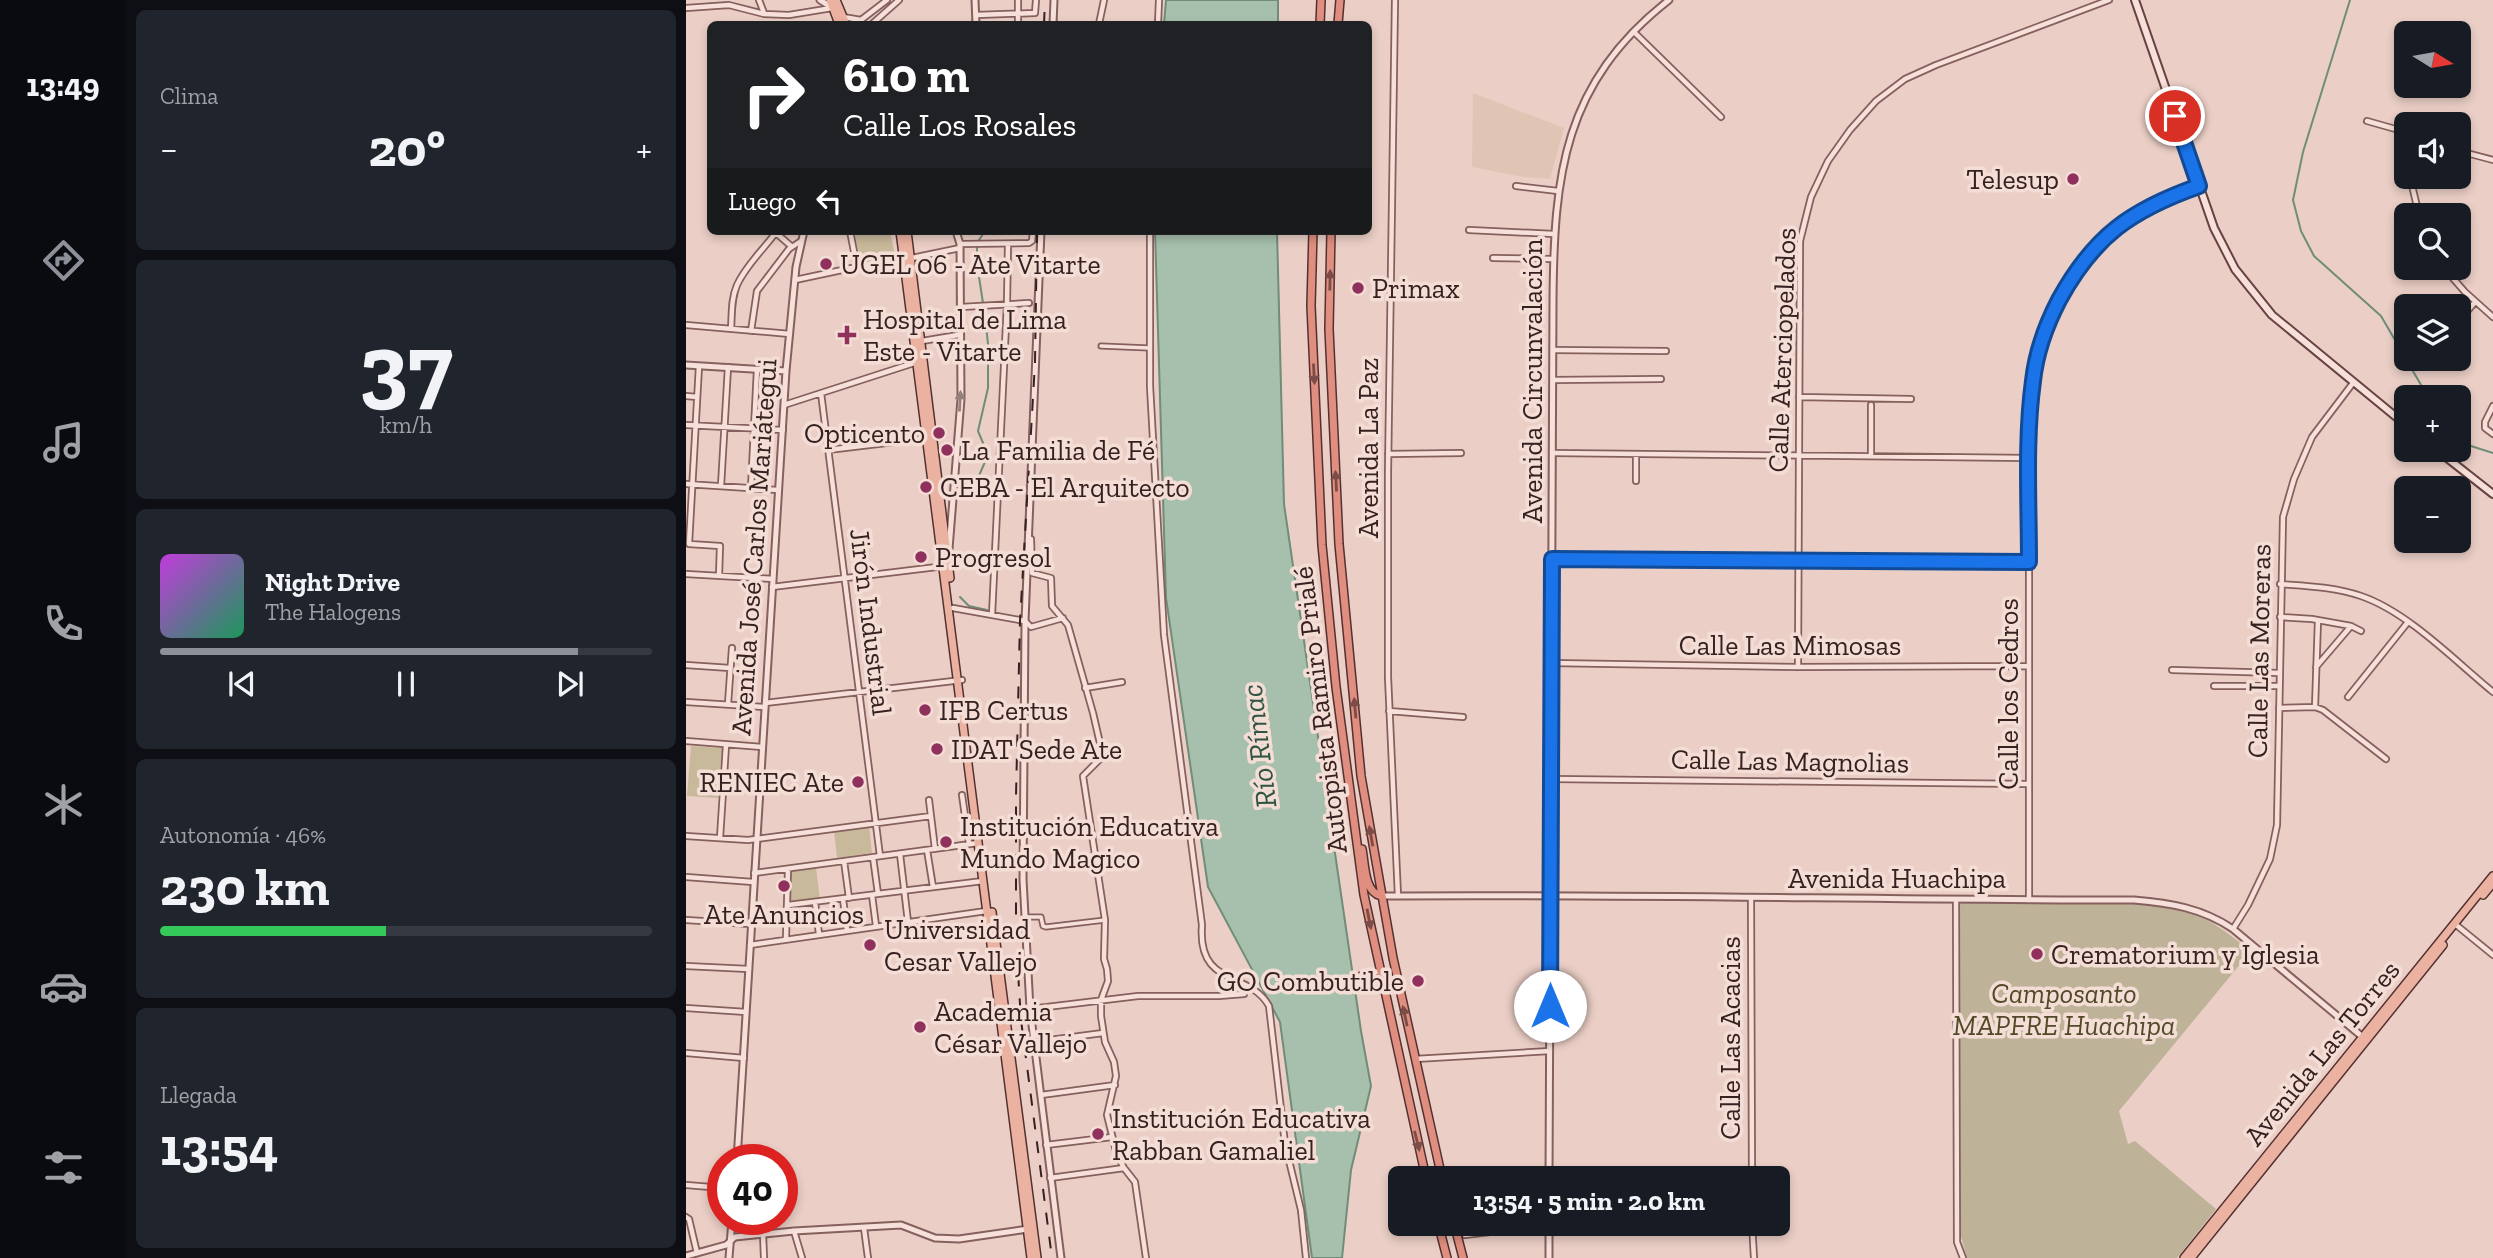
<!DOCTYPE html>
<html lang="es">
<head>
<meta charset="utf-8">
<style>
	body { margin:0; font-family:"Zilla Slab",serif; background:#20242c; color:#f1f3f6; height:100vh; display:flex; flex-direction:column; font-size:26px; white-space:nowrap }
	* { box-sizing:border-box; margin:0 }
	p { font-size:23px; color:#9ea1a6 }
	.icon { flex:none; width:38px; height:38px; fill:none; stroke:currentColor; stroke-width:2; stroke-linecap:round; stroke-linejoin:round }
	.map { position:relative; flex:1; overflow:hidden }
	.drawer { display:flex; flex-direction:column; gap:10px; padding:10px; background:#0d0f14; width:560px }
	.drawer>* { flex:none }
	.banner { position:absolute; left:21px; top:21px; width:665px; height:214px; border-radius:10px; box-shadow:0 4px 10px #0003; background:#202124; color:#fff; overflow:hidden }
	.needle { width:46px; rotate:101deg }
	.tools { position:absolute; left:1708px; top:21px; display:grid; gap:14px }
	.tools a { display:grid; place-items:center; width:77px; height:77px; border-radius:10px; background:#171b24; box-shadow:0 4px 10px #0003; font-size:35px }
	.speed { position:absolute; left:21px; top:1144px; display:flex; gap:14px; font-size:35px; font-weight:700; text-align:center }
	.speed>* { display:grid; place-content:center; width:91px; height:91px; border-radius:50%; background:#171b24; box-shadow:0 4px 10px #0003; line-height:1 }
	.speed .limit { border:10px solid #d22; background:#fff; color:#111 }
	.pin { position:absolute; display:grid; place-items:center; width:60px; height:60px; color:#fff; margin:-30px; border:4px solid #fff; border-radius:50%; box-shadow:0 2px 7px #0007 }
	.me { position:absolute; width:77px; margin:-38px; rotate:0deg; stroke-linejoin:round; filter:drop-shadow(0 0 5px #0008) }
	.turn { display:flex; align-items:center; gap:24px; height:147px; padding:0 21px; font-size:32px }
	.turn .icon { width:91px; height:91px; stroke-width:2.5 }
	.turn b { display:block; font-size:49px; line-height:60px }
	.then { display:flex; align-items:center; height:66px; padding:0 21px; background:#0003; gap:14px; font-size:26px }
	.big { font-size:52px; font-weight:700; line-height:1.1 }
	.drawer .widget { flex:1; display:flex; flex-direction:column; justify-content:center; gap:10px; min-width:0; padding:0 24px; border-radius:10px; background:#20242c }
	.drawer .dial { align-items:center; gap:0 }
	.dial b { font-size:91px; line-height:1 }
	.song { display:flex; align-items:center; gap:21px }
	.cover { width:84px; height:84px; border-radius:10px; background:linear-gradient(135deg,hsl(290 70% 55%),hsl(150 70% 35%)) }
	.played { height:7px; border-radius:4px; background:linear-gradient(90deg,#8c9099 85%,#363941 85%) }
	.keys { display:flex; justify-content:space-around; direction:ltr }
	.heat { display:flex; justify-content:space-between; align-items:center; font-size:38px; direction:ltr }
	.charge { height:10px; border-radius:5px; background:linear-gradient(90deg,#34c759 46%,#363941 0) }
	.trip { position:absolute; left:702px; top:1166px; width:402px; height:70px; border-radius:10px; background:#171b24; box-shadow:0 4px 10px #0003; font-weight:700; line-height:70px; text-align:center }
	main { display:flex; flex:1; min-height:0 }
	.menu { display:flex; flex-direction:column; width:126px; justify-content:space-around; align-items:center; background:#090b0e; color:#9ea1a6 }
	.menu .icon { width:49px; height:49px }
	.menu .on { color:#8c9099 }
	.menu b { font-size:32px; color:#f1f3f6 }
	.map>svg:first-child { display:block }
</style>
</head>
<body>
<main>
<nav class="menu">
<b>13:49</b>
<svg class="icon on" aria-label="directions" viewBox="0 0 24 24"><path d="M12 3l9 9-9 9-9-9zM9 14v-3h6M13 9l2 2-2 2"/></svg>
<svg class="icon" aria-label="music" viewBox="0 0 24 24"><path d="M9 18V5l10-2v13"/><circle cx="6" cy="18" r="3"/><circle cx="16" cy="16" r="3"/></svg>
<svg class="icon" aria-label="phone" viewBox="0 0 24 24"><path d="M5 4h4l2 5-3 2q2 4 5 5l2-3 5 2v4C11 20 4 13 5 4z"/></svg>
<svg class="icon" aria-label="climate" viewBox="0 0 24 24"><path d="M12 3v18M4 7l16 10M4 17L20 7"/></svg>
<svg class="icon" aria-label="car" viewBox="0 0 24 24"><path d="M5 17H2v-5l4-1 3-4h7l3 4 3 1v5h-3M9 17h6M6 11h13"/><circle cx="7" cy="17" r="2"/><circle cx="17" cy="17" r="2"/></svg>
<svg class="icon" aria-label="filters" viewBox="0 0 24 24"><path d="M4 7h16M4 17h16"/><circle cx="9" cy="7" r="2"/><circle cx="15" cy="17" r="2"/></svg>
</nav>
<section class="drawer">
<div class="widget"><p>Clima</p>
<div class="heat"><a>−</a><b class="big">20°</b><a>+</a></div>
</div>
<div class="widget dial"><b>37</b><p>km/h</p></div>
<div class="widget">
<div class="song"><i class="cover"></i><div><b>Night Drive</b><p>The Halogens</p></div></div>
<div class="played"></div>
<div class="keys"><svg class="icon" aria-label="previous" viewBox="0 0 24 24"><path d="M18 5L8 12l10 7zM5 5v14"/></svg><svg class="icon" aria-label="pause" viewBox="0 0 24 24"><path d="M8 5v14M16 5v14"/></svg><svg class="icon" aria-label="next" viewBox="0 0 24 24"><path d="M6 5l10 7-10 7zM19 5v14"/></svg></div>
</div>
<div class="widget"><p>Autonomía · 46%</p><b class="big">230 km</b><div class="charge"></div></div>
<div class="widget"><p>Llegada</p><b class="big">13:54</b></div>
</section>
<div class="map">
<svg width="1807" height="1258" viewBox="0 0 1807 1258">
	<rect width="100%" height="100%" fill="#ebcfc6"/>
	<path fill="#e0c5b4" d="M787,93L878,128L864,179L831,176L786,167Z"/>
	<path fill="#c9b99b" d="M168,231H204L209,255L175,263Z
		M5,746L36,748L32,798L1,796Z
		M183,826L186,853L151,858L148,831Z
		M130,868L134,900L103,904V871Z"/>
	<path fill="#beb299" d="M1276,902L1473,904C1517,913 1530,924 1565,951L1433,1111L1442,1144L1449,1141L1530,1209L1491,1258H1281L1273,1229L1271,907Z"/>
	<path fill="#a7bfad" stroke="#6f8d78" stroke-width="2" d="M480,0H592V24H478Z
		M469,231H591L598,504L675,1031L685,1086L665,1170L656,1258H626L594,1022L522,887L480,598Z"/>
	<g fill="none" stroke-linecap="round" stroke-linejoin="round">
		<path stroke="#6f8d78" stroke-width="2" d="M1664,0L1617,152L1607,200L1615,231L1628,256L1695,316L1742,397
			M293,240L299,231
			M291,246V264L297,303
			M1773,434L1785,446L1807,453
			M288,487L302,455L292,431L302,388V344L298,307
			M274,597L283,606L301,610"/>
		<g stroke="#85605d" stroke-width="7">
			<path id="pedestrian" d="M415,346L463,348
				M340,917H355L357,926L360,927L419,920"/>
		</g>
		<g stroke="#85605d" stroke-width="8">
			<path id="minor" d="M73,0L78,13
				M332,0V24
				M709,0L702,473V677L712,896
				M0,8L43,5L78,14L103,15L146,8
				M290,15L349,13L350,0
				M157,17L175,20L201,0
				M186,24L213,0
				M413,24L418,0
				M472,24L473,0
				M948,32L1035,117
				M1681,121L1720,132
				M1773,151L1807,160
				M1724,177L1733,215
				M830,186L872,191
				M783,230L868,234
				M164,231L171,267
				M464,231V386L478,635L516,925C511,988 563,970 583,1006L599,1144L615,1210L620,1258
				M90,233L105,246
				M274,244L343,243L346,241L347,231
				M226,258L274,248
				M807,258L867,259
				M1758,268L1779,292L1807,317
				M109,280L217,257
				M275,307L343,303
				M1773,321L1789,302
				M0,325L104,334
				M45,329C46,314 45,299 51,285C60,265 78,249 91,231
				M65,331L71,291L103,249L115,241
				M236,341L272,335
				M867,350L980,351
				M867,380L975,379
				M135,393L194,856
				M0,396L11,397
				M1113,397L1225,399
				M98,405L231,362
				M1185,405V456
				M1807,406L1799,422V428L1807,434
				M0,425L97,430
				M142,450L242,438
				M867,453L1343,458
				M702,454L775,453
				M950,481V454
				M0,484L92,490
				M35,486L42,367
				M65,488L71,369
				M345,539L346,573L365,578L366,606L382,625L407,713L416,752L415,758L397,776L419,920L418,959L421,969L422,981L415,1000V1016L419,1042L428,1062L430,1076L421,1115L431,1155L438,1168L449,1182L460,1258
				M3,544L13,366
				M3,544L34,546L33,576
				M866,559L1343,562
				M0,574L87,579
				M1594,584C1621,586 1649,587 1675,596C1722,612 1769,661 1807,692
				M86,587L259,566
				M267,608L339,621L345,627L377,618
				M306,615L321,304L322,244
				M1594,617L1626,619L1665,626
				M865,663L1112,667L1343,666
				M0,665L44,668
				M1112,667L1114,241L1125,197L1142,161L1164,130L1190,101L1219,79L1250,65L1423,0
				M1630,667L1665,626L1675,631
				M1486,670L1593,673
				M1528,686H1593
				M399,688L436,682
				M1662,697L1722,622
				M0,702L79,707
				M79,703L276,680
				M42,704L46,648
				M1629,707L1632,620
				M1593,708L1629,707L1637,710L1700,759
				M703,711L777,717
				M0,741L76,747
				M865,779L1343,784
				M276,795L283,844
				M243,800L249,849
				M0,836L62,840L245,816
				M34,838L40,745
				M241,850L247,887
				M214,854L222,922
				M187,857L192,894
				M158,861L163,898
				M68,873L292,843
				M0,877L67,882
				M186,895L190,926
				M157,899L161,930
				M1065,899L1066,1178
				M1270,900L1271,1242L1277,1258
				M1343,900V458L1347,381L1353,349L1368,311L1389,271L1410,245L1443,218L1476,199L1513,186
				M129,902L133,934
				M102,905L297,881
				M0,920L64,924
				M1769,924L1807,955
				M1547,929L1562,905L1584,859L1591,825L1597,517L1608,479L1626,437L1667,383
				M100,938L102,869
				M64,945L300,911
				M0,966L63,969
				M672,976L694,971
				M0,1008L60,1012
				M344,1009L452,996H533L558,994
				M348,1042L417,1033
				M323,1049L349,1045
				M0,1053L58,1058
				M729,1059L864,1051
				M355,1095L429,1085
				M360,1145L426,1137
				M364,1178L438,1168
				M0,1185L37,1188
				M0,1217L3,1219L11,1253
				M1066,1223L1068,1258
				M178,1228L182,1258
				M108,1231L116,1258
				M77,1234L78,1258
				M779,1235L863,1225"/>
		</g>
		<g stroke="#85605d" stroke-width="9">
			<path id="tertiary" d="M134,0L147,8
				M289,0L290,24
				M367,24L368,0
				M355,231L339,621L337,879L344,1009L375,1258
				M0,365L100,371
				M263,549L275,399L274,244L270,231
				M695,896C946,894 1197,900 1448,900C1484,903 1516,908 1547,929L1679,1039
				M51,1160L100,371L110,267L118,231
				M863,1178L867,301C868,175 877,83 983,0
				M0,1256L40,1245L49,1237L108,1231L215,1225L249,1238L273,1239L342,1229
				M43,1258L46,1220
				M863,1258V1223"/>
		</g>
		<g stroke="#674240" stroke-width="10">
			<path id="secondary" d="M1449,0L1528,228L1549,269L1586,315L1720,425
				M1751,450L1807,494"/>
		</g>
		<g stroke="#533131" stroke-width="10">
			<path id="primary" d="M144,0L153,24
				M150,0L160,24
				M214,231L345,1258
				M221,231L264,578
				M1797,895L1807,883
				M306,912L351,1258
				M1498,1258L1807,876
				M1505,1258L1757,945"/>
		</g>
		<g stroke="#533131" stroke-width="10">
			<path id="trunk" d="M634,24L635,0
				M652,24L654,0
				M627,231L625,306L636,545L650,687L678,895L740,1178
				M645,231L643,329L653,544L675,776L707,958L756,1178
				M676,849C679,864 678,892 695,896
				M752,1223L761,1258
				M768,1223L777,1258"/>
		</g>
		<use href="#pedestrian" stroke="#f6e0d9" stroke-width="3.5"/>
		<use href="#minor" stroke="#f6e0d9" stroke-width="4.5"/>
		<use href="#tertiary" stroke="#f6e0d9" stroke-width="5"/>
		<use href="#secondary" stroke="#f6e0d9" stroke-width="6"/>
		<use href="#primary" stroke="#ebb2a1" stroke-width="7"/>
		<use href="#trunk" stroke="#e08e7f" stroke-width="7"/>
		<path stroke="#372120" stroke-width="2" stroke-dasharray="12 12" stroke-linecap="butt" d="M358,24L359,0
			M351,231L349,363L334,621L330,796V940L335,1020L366,1258"/>
	</g>
	<defs><path id="oneway-solid" d="M-6-.8H1V-3.2L6.5 0L1 3.2V.8H-6Z" transform="scale(1.75)"/></defs>
	<g fill="#7b4d46">
		<use href="#oneway-solid" transform="translate(644 280) rotate(-89)"/>
		<use href="#oneway-solid" transform="translate(628 374) rotate(87)"/>
		<use href="#oneway-solid" transform="translate(650 481) rotate(-93)"/>
		<use href="#oneway-solid" transform="translate(669 708) rotate(-95)"/>
		<use href="#oneway-solid" transform="translate(685 836) rotate(-100)"/>
		<use href="#oneway-solid" transform="translate(683 919) rotate(79)"/>
		<use href="#oneway-solid" transform="translate(719 1016) rotate(-102)"/>
		<use href="#oneway-solid" transform="translate(731 1141) rotate(76)"/>
	</g>
	<use fill="#96807c" href="#oneway-solid" transform="translate(274 401) rotate(-87)"/>
	<g fill="none" stroke-linecap="round" stroke-linejoin="round">
		<g stroke="#114b97" stroke-width="18">
			<path id="route" d="M864,1006L866,559L1343,562C1343,502 1339,440 1347,381C1350,353 1360,325 1373,300C1408,236 1445,210 1513,186L1489,116"/>
		</g>
		<use href="#route" stroke="#1a73e8" stroke-width="12"/>
	</g>
	<g fill="#90315d" stroke="#f3ddd5" stroke-width="2.5">
		<circle cx="1387" cy="179" r="7"/>
		<circle cx="140" cy="264" r="7"/>
		<circle cx="672" cy="288" r="7"/>
		<path d="M157.5 324.5h7v7h7v7h-7v7h-7v-7h-7v-7h7z"/>
		<circle cx="253" cy="433" r="7"/>
		<circle cx="261" cy="450" r="7"/>
		<circle cx="240" cy="487" r="7"/>
		<circle cx="235" cy="557" r="7"/>
		<circle cx="239" cy="710" r="7"/>
		<circle cx="251" cy="749" r="7"/>
		<circle cx="172" cy="782" r="7"/>
		<circle cx="260" cy="842" r="7"/>
		<circle cx="98" cy="886" r="7"/>
		<circle cx="184" cy="945" r="7"/>
		<circle cx="1351" cy="954" r="7"/>
		<circle cx="732" cy="981" r="7"/>
		<circle cx="234" cy="1027" r="7"/>
		<circle cx="412" cy="1134" r="7"/>
	</g>
	<g text-anchor="middle" dominant-baseline="central" stroke-width="7" stroke-linejoin="round" paint-order="stroke">
		<g font-size="28" fill="#372120" stroke="#f3ddd5" text-anchor="start">
			<text x="1373" y="179" text-anchor="end">Telesup</text>
			<text x="154" y="264">UGEL 06 - Ate Vitarte</text>
			<text x="686" y="288">Primax</text>
			<text x="177" y="319">Hospital de Lima<tspan x="177" dy="32">Este - Vitarte</tspan></text>
			<text x="239" y="433" text-anchor="end">Opticento</text>
			<text x="275" y="450">La Familia de Fé</text>
			<text x="254" y="487">CEBA - El Arquitecto</text>
			<text x="249" y="557">Progresol</text>
			<text x="253" y="710">IFB Certus</text>
			<text x="265" y="749">IDAT Sede Ate</text>
			<text x="158" y="782" text-anchor="end">RENIEC Ate</text>
			<text x="274" y="826">Institución Educativa<tspan x="274" dy="32">Mundo Magico</tspan></text>
			<text x="98" y="914" text-anchor="middle">Ate Anuncios</text>
			<text x="198" y="929">Universidad<tspan x="198" dy="32">Cesar Vallejo</tspan></text>
			<text x="1365" y="954">Crematorium y Iglesia</text>
			<text x="718" y="981" text-anchor="end">GO Combutible</text>
			<text x="248" y="1011">Academia<tspan x="248" dy="32">César Vallejo</tspan></text>
			<text x="426" y="1118">Institución Educativa<tspan x="426" dy="32">Rabban Gamaliel</tspan></text>
		</g>
		<g font-size="28" fill="#372120" stroke="#f3ddd5">
			<text transform="translate(1096 350) rotate(-88)">Calle Aterciopelados</text>
			<text transform="translate(846 381) rotate(-90)">Avenida Circunvalación</text>
			<text transform="translate(682 448) rotate(-90)">Avenida La Paz</text>
			<text transform="translate(68 547) rotate(-86)">Avenida José Carlos Mariátegui</text>
			<text transform="translate(185 622) rotate(83)">Jirón Industrial</text>
			<text x="1104" y="645">Calle Las Mimosas</text>
			<text transform="translate(1573 651) rotate(-89)">Calle Las Moreras</text>
			<text transform="translate(1322 694) rotate(-90)">Calle los Cedros</text>
			<text transform="translate(634 710) rotate(-97)">Autopista Ramiro Prialé</text>
			<text transform="translate(1104 761) rotate(1)">Calle Las Magnolias</text>
			<text x="1211" y="878">Avenida Huachipa</text>
			<text transform="translate(1044 1038) rotate(-90)">Calle Las Acacias</text>
			<text transform="translate(1636 1053) rotate(-51)">Avenida Las Torres</text>
		</g>
		<g font-size="28" font-style="italic" fill="#514928" stroke="#f3ddd5">
			<text x="1378" y="993">Camposanto<tspan x="1378" dy="32">MAPFRE Huachipa</tspan></text>
		</g>
		<g font-size="30" font-style="italic" fill="#305542" stroke="#f3ddd5">
			<text transform="translate(573 746) rotate(-97)">Río Rímac</text>
		</g>
	</g>
</svg>
<div class="tools">
<a><svg class="needle" viewBox="-14 -14 28 28"><path d="M0-13l5 13h-10z" fill="#e53935"/><path d="M0 13l5-13h-10z" fill="#9ea1a6"/></svg></a>
<a><svg class="icon" aria-label="sound" viewBox="0 0 24 24"><path d="M4 9h4l5-4v14l-5-4H4zM17 9q2 3 0 6"/></svg></a>
<a><svg class="icon" aria-label="search" viewBox="0 0 24 24"><circle cx="10" cy="10" r="6"/><path d="M15 15l6 6"/></svg></a>
<a><svg class="icon" aria-label="layers" viewBox="0 0 24 24"><path d="M12 4l9 5-9 5-9-5zM3 14l9 5 9-5"/></svg></a>
<a>+</a>
<a>−</a>
</div>
<div class="speed"><div class="limit">40</div></div>
<div class="pin" style="left:1489px;top:116px;background:#d93025"><svg class="icon" aria-label="arrive" viewBox="0 0 24 24"><path d="M6 21V4h12l-3 4 3 4H6"/></svg></div>
<svg class="me" style="left:864px;top:1006px" viewBox="-20 -20 40 40"><circle r="19" fill="#fff"/><path d="M0-13L10 11 0 6-10 11z" fill="#1a73e8"/></svg>
<div class="trip">13:54 · 5 min · 2.0 km</div>
<div class="banner">
<div class="turn"><svg class="icon" aria-label="right" viewBox="0 0 24 24"><path d="M7 20v-9h11M14 6l5 5-5 5"/></svg><div><b>610 m</b>Calle Los Rosales</div></div>
<div class="then">Luego<svg class="icon" aria-label="left" viewBox="0 0 24 24"><path d="M17 20v-9H6M10 6l-5 5 5 5"/></svg></div>
</div>
</div>
</main>
</body>
</html>
